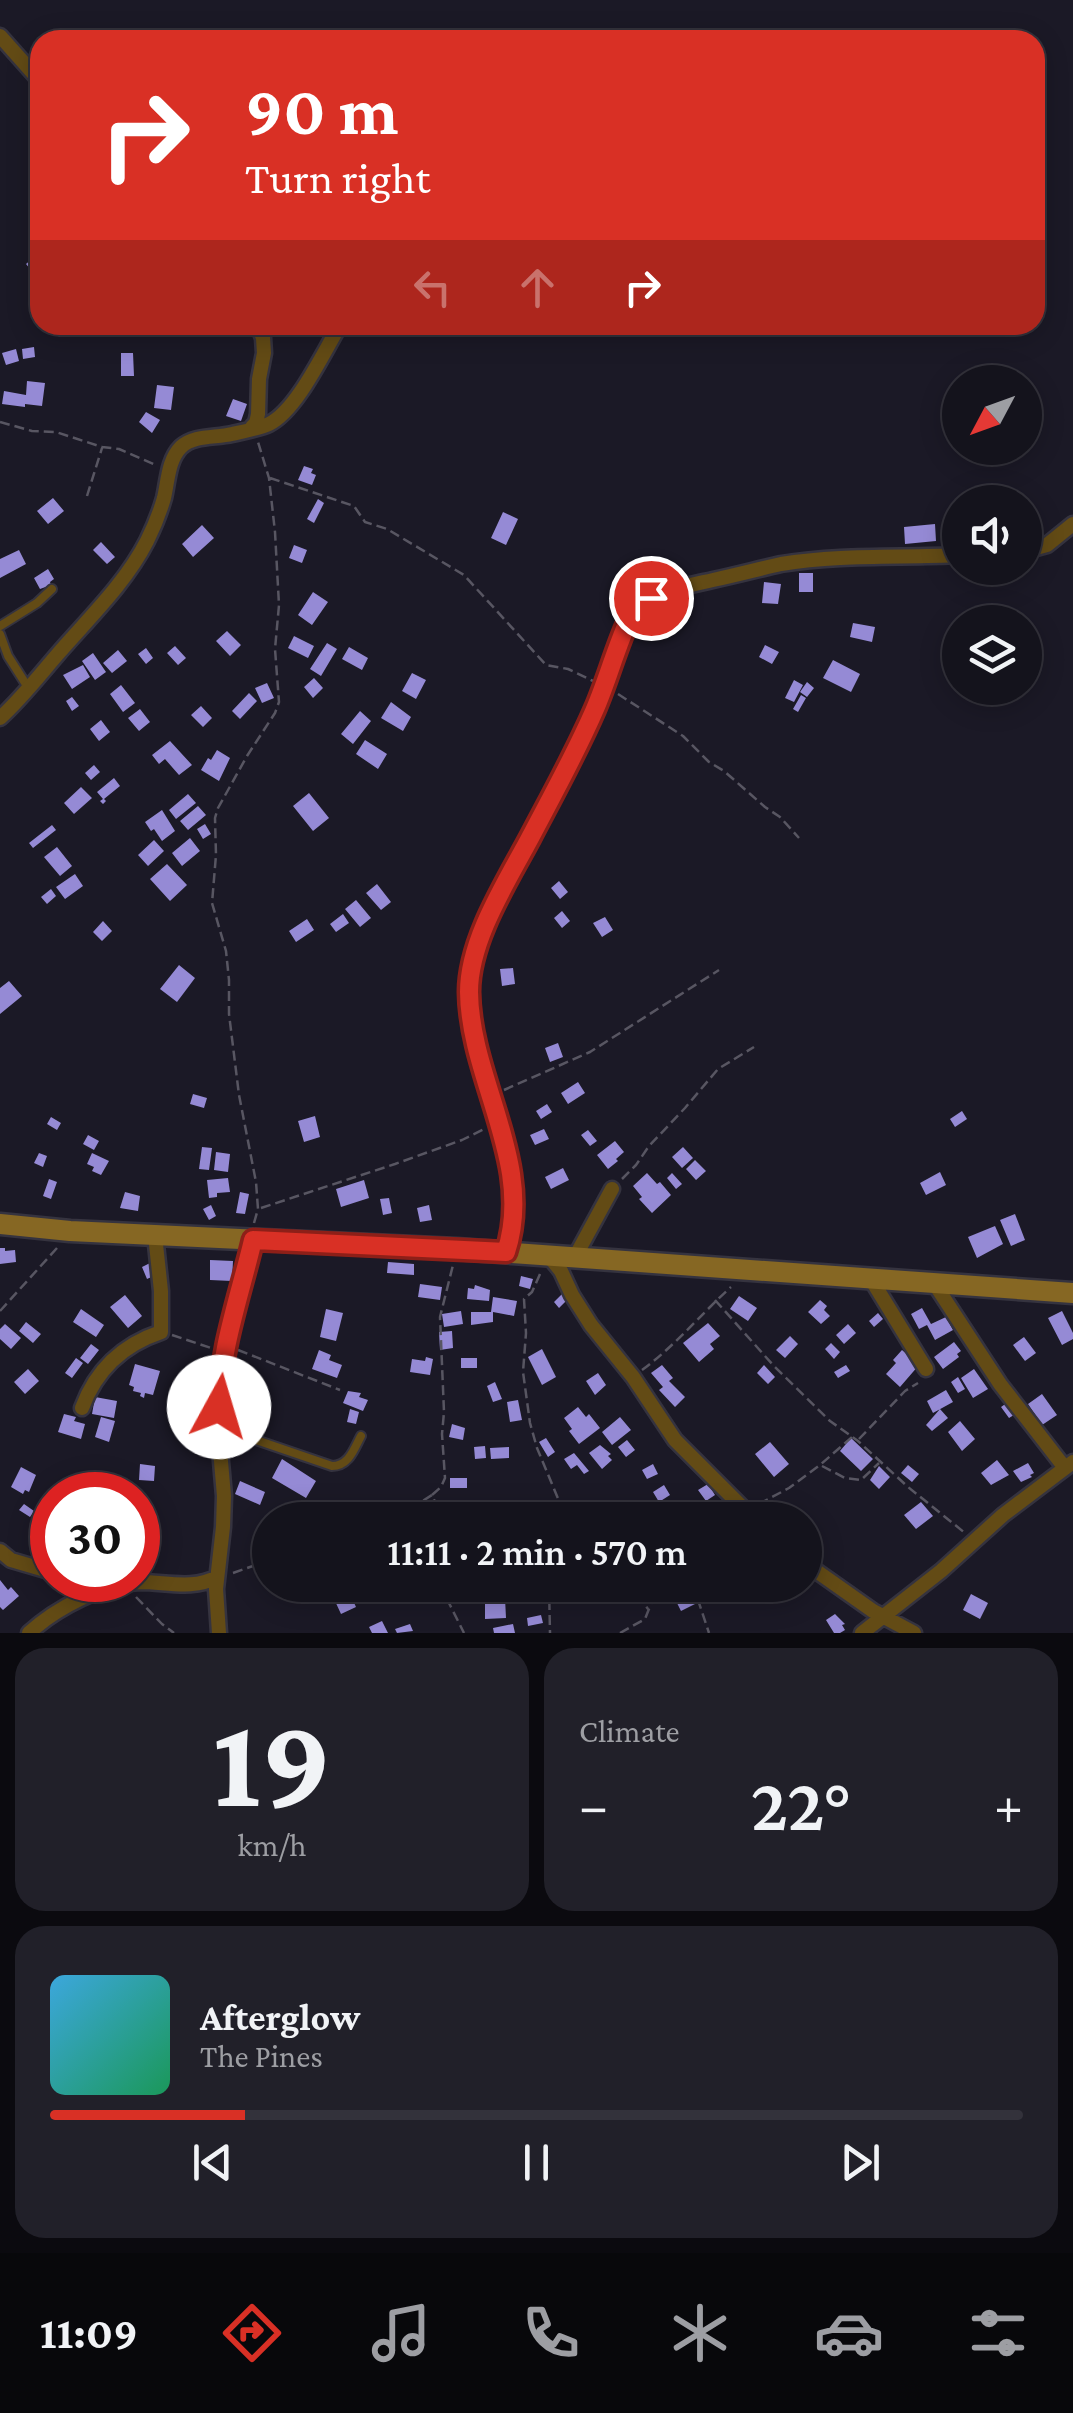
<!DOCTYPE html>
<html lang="en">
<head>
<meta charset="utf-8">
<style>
	body { margin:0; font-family:"Crimson Pro",serif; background:#212029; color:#f1f3f6; height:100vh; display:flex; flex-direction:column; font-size:38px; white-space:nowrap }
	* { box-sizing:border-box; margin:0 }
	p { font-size:32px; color:#9d9ea3 }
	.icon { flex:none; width:55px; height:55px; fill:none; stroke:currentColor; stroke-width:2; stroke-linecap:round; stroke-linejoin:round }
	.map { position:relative; height:1633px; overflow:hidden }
	.details { display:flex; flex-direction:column; gap:15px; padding:15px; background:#0b0a0f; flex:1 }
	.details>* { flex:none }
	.banner { position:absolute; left:30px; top:30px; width:1015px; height:305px; border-radius:30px; box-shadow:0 5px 25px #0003,0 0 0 2px #33323b; background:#d93025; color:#fff; overflow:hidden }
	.needle { width:65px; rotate:229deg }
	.buttons { position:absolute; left:942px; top:365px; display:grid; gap:20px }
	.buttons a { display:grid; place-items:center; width:100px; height:100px; border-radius:50%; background:#14131c; box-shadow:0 5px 25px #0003,0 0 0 2px #33323b; font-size:50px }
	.speed { position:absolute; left:30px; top:1472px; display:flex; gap:20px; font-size:50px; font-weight:700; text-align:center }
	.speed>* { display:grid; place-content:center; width:130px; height:130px; border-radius:50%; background:#14131c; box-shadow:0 5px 25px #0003,0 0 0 2px #33323b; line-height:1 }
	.speed .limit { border:15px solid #d22; background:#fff; color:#111 }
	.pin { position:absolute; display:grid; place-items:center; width:85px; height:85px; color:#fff; margin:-42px; border:5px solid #fff; border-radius:50%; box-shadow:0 2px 10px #0007 }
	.me { position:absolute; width:110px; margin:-55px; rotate:6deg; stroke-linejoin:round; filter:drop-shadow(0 0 8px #0008) }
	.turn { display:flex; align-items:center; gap:35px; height:210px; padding:0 50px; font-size:45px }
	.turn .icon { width:130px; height:130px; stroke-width:2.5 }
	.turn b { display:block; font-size:70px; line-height:85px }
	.lanes { display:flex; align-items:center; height:95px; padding:0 50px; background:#0003; justify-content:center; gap:50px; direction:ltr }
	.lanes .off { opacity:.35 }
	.big { font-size:75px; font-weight:600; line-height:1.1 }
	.details .widget { flex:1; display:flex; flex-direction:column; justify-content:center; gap:15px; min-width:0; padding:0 35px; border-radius:30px; background:#212029 }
	.details .dial { align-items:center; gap:0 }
	.dial b { font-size:130px; line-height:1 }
	.song { display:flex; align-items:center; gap:30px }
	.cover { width:120px; height:120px; border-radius:15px; background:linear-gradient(135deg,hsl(200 70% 55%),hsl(150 70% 35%)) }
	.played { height:10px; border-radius:5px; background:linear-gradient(90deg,#d93025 20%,#33323b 20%) }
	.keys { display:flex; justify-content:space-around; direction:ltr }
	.heat { display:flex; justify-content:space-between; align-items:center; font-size:55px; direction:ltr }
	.details .tiles { flex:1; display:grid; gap:15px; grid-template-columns:1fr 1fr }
	.widget:last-child { grid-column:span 2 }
	.trip { position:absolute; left:252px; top:1502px; width:570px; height:100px; border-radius:50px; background:#14131c; box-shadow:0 5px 25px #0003,0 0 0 2px #33323b; font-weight:600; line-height:100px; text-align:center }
	.dock { display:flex; height:160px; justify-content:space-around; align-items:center; background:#08080b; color:#9d9ea3 }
	.dock .icon { width:70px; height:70px }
	.dock .selected { color:#d93025 }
	.dock b { font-size:45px; color:#f1f3f6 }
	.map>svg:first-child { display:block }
</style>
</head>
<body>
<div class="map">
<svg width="1073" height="1633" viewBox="0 0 1073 1633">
	<rect width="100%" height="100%" fill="#1b1926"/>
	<path fill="#958ad5" d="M40,252V281L26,264Z
		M54,325H80L82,329L59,337Z
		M34,347L35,357L23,359L22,349Z
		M16,349L19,361L6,365L2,353Z
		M121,353H133L134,376H121Z
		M27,381L45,383L42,406L25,404V407L2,404L4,391L26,395Z
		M157,385L174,387L171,410L154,408Z
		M233,399L247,404L241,421L226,416Z
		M146,412L160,420L152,433L139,422Z
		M304,466L313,469L311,473L316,475L312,485L298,480Z
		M53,498L64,511L48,524L37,511Z
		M318,499L324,503L314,523L307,519Z
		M503,512L518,519L506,545L491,538Z
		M935,524L936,541L905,544L904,527Z
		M202,525L214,538L193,557L182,544Z
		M101,542L115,557L107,564L93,550Z
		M294,545L307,550L302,563L289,558Z
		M19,550L26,564L0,578V559Z
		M48,569L54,579L50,582L51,585L40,589L34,578Z
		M799,573H813V592H799Z
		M764,582L781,584L778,604L762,603Z
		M313,592L328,602L312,625L298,615Z
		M853,623L875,627L872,642L850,637Z
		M227,631L241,645L230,656L216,641Z
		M294,636L314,646L308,658L288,648Z
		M327,643L337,649L321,676L310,669Z
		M765,645L779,652L772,664L759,657Z
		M175,646L186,658L178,665L167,653Z
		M349,647L368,658L362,670L342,659Z
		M146,648L153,658L146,664L138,654Z
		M118,650L127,661L112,673L103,663Z
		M93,653L106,672L95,680L82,661Z
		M833,660L860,674L851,692L823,678Z
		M83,665L90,677L72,689L63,675Z
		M412,673L426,680L416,699L402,691Z
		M314,678L323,688L313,698L304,687Z
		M794,680L803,685L794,702L785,698Z
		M807,682L814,688L807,697L800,692Z
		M267,683L274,698L262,703L255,688Z
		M121,685L135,703L123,712L110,694Z
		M249,693L257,701L240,719L232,711Z
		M801,695L806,698L798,712L793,709Z
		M72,697L79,706L72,711L66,701Z
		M391,702L411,717L403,731L381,718Z
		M201,706L212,718L203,727L191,715Z
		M140,709L150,722L139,731L128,718Z
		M360,711L371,721L353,744L341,734Z
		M101,720L110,732L99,741L90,729Z
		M365,740L387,754L378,769L356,754Z
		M170,741L192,765L179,775L165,759L159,764L152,755Z
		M217,750L230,758L219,781L201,770L208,758L211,760Z
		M94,765L100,772L91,780L85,773Z
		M114,778L120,786L104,799L106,801L103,804L100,801L103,799L97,792Z
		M81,787L92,798L74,814L64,803Z
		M309,793L329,818L313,831L293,806Z
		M188,794L196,803L176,819L169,810Z
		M198,806L206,815L188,830L180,821Z
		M162,810L175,831L162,841L154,829L151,831L145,822Z
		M205,824L211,834L203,839L197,829Z
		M52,825L56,830L33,848L29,843Z
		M190,838L200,851L182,866L172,853Z
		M154,840L164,851L148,866L138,855Z
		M57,847L72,866L60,876L44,857Z
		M167,864L187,885L170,901L150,879Z
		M75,874L83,886L65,899L56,887Z
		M559,881L568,892L560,899L551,888Z
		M377,884L391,902L381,910L366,893Z
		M51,889L56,896L47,904L41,897Z
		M356,900L371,918L360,927L345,909Z
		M562,911L570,921L562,928L554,918Z
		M343,914L349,923L336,932L330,924Z
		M605,917L613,930L602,937L593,923Z
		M307,919L314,930L296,942L289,931Z
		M103,921L112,931L102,941L93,932Z
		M179,965L195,978L177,1002L160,989Z
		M513,968L515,984L502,986L500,969Z
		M9,981L22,996L0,1014V988Z
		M558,1043L563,1057L550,1062L545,1048Z
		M578,1082L585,1093L568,1104L561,1093Z
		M193,1094L207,1098L204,1108L190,1104Z
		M547,1104L552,1112L541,1119L536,1111Z
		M962,1111L967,1119L955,1127L950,1119Z
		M315,1116L320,1137L304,1142L298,1121Z
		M51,1117L61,1123L57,1130L47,1124Z
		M544,1129L549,1139L535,1145L530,1135Z
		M588,1130L597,1141L590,1146L581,1135Z
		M88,1135L99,1141L94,1150L83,1144Z
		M615,1141L624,1152L616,1159L618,1161L608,1169L597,1155Z
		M202,1147L212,1148L209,1170L199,1169Z
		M683,1147L693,1158L682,1168L672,1157Z
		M216,1152L230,1154L228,1172L214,1170Z
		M39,1153L47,1156L43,1167L34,1163Z
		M92,1153L109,1161L101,1175L92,1171L94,1167L87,1164Z
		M695,1160L706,1171L696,1180L686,1169Z
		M563,1168L569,1180L551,1189L545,1177Z
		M940,1172L946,1185L926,1195L920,1183Z
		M647,1173L657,1184L660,1182L671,1195L652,1213L639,1199L642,1197L633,1186Z
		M672,1173L682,1184L676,1189L667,1178Z
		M228,1178L230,1192L217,1193V1197L209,1198L207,1180Z
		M49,1179L57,1182L51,1199L43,1196Z
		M364,1180L369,1198L341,1207L336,1189Z
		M125,1192L140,1196L138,1211L120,1208Z
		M240,1192L249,1194L245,1214L236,1213Z
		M389,1198L392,1213L383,1215L380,1199Z
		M211,1205L216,1216L209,1220L203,1209Z
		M429,1205L432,1220L420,1222L417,1208Z
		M1015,1214L1025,1240L1011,1246L1000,1220Z
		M995,1226L1003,1244L977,1258L968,1237Z
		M0,1248H5V1251L15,1250L16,1262L0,1264Z
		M210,1260L233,1261L232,1281L210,1280Z
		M152,1262L158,1274L147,1279L142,1267Z
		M388,1262L414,1264V1275L387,1273Z
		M521,1276L533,1279L530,1289L519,1286Z
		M420,1284L442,1287L440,1300L418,1297Z
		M475,1285L490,1290L489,1301L467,1299L468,1288L474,1289Z
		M563,1293L568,1299L559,1308L554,1302Z
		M125,1295L142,1316L128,1328L110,1307Z
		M739,1296L757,1308L748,1321L730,1309Z
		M493,1297L517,1301L514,1316L493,1312V1322L471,1325V1312H491Z
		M820,1300L827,1306L824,1310L830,1316L821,1324L808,1312Z
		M922,1308L931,1324L946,1317L953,1330L935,1340L927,1325L919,1329L911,1314Z
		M81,1309L104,1325L96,1337L73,1322Z
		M326,1309L343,1313L336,1341L320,1337Z
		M461,1311L463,1324L444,1327L442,1314Z
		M1062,1311L1073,1333V1339L1062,1345L1048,1318Z
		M878,1313L883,1319L874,1327L869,1321Z
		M26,1322L41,1334L33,1343L19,1331Z
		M708,1323L720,1336L710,1344L714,1349L699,1362L683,1343Z
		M5,1324L21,1338L11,1349L0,1339V1329Z
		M848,1324L856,1333L844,1344L836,1335Z
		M452,1331L453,1348L440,1350L439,1332Z
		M790,1336L798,1344L785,1358L776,1350Z
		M1024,1337L1036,1353L1025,1361L1013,1345Z
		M954,1342L961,1351L957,1354L959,1357L943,1369L934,1357Z
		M831,1343L840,1352L834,1359L825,1349Z
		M91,1344L99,1350L88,1364L80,1358Z
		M542,1349L556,1377L542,1385L528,1357Z
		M319,1350L331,1355L329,1360L342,1365L337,1378L312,1369Z
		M902,1350L919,1365L900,1387L886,1374L896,1363L893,1360Z
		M426,1357L433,1359L430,1375L410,1372L412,1359L425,1361Z
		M76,1358L83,1363L72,1378L65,1373Z
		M461,1358H477V1368H461Z
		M135,1364L160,1371L153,1395L145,1393L144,1398L140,1396L141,1393L133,1391L134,1387L129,1385Z
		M662,1365L673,1378L669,1381L685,1397L675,1407L659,1390L663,1387L651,1373Z
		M764,1365L775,1377L768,1384L757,1373Z
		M846,1365L850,1371L838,1378L834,1372Z
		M28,1369L39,1381L25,1394L14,1382Z
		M974,1369L988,1389L973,1398L961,1378Z
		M598,1373L606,1385L595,1395L586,1381Z
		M958,1377L965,1389L958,1393L951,1382Z
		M495,1382L502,1399L493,1402L487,1386Z
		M946,1390L953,1402L933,1413L927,1401Z
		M348,1391L361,1393L359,1397L368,1400L363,1411L343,1403Z
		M1042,1394L1057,1415L1042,1425L1028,1404Z
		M95,1397L117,1401L114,1418L92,1414Z
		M518,1400L522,1420L510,1422L507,1402Z
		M1011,1400L1019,1412L1009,1418L1001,1407Z
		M578,1407L586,1417L589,1414L600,1428L579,1444L569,1431L572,1429L564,1418Z
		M350,1409L359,1412L356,1424L347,1422Z
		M940,1409L948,1418L932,1431L926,1425Z
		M64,1414L76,1417L74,1421L85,1424L81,1439L58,1432Z
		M101,1417L115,1421L109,1442L95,1437Z
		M620,1417L631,1430L612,1445L602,1432Z
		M960,1421L975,1439L962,1451L948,1432Z
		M452,1424L465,1428L463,1440L449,1437Z
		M546,1438L555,1452L548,1457L539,1442Z
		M851,1438L873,1459L861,1471L840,1451Z
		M627,1440L635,1450L626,1457L618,1447Z
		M770,1442L789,1464L774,1477L755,1454Z
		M600,1445L611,1454L608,1456L612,1460L602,1469L589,1453Z
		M485,1446L486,1458L475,1459L474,1447Z
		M509,1447V1458L491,1459L490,1448Z
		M574,1453L589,1471L584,1474L577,1465L571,1469L564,1459Z
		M282,1459L316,1481L306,1498L272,1478Z
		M997,1460L1009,1475L991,1485L981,1473Z
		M1028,1463L1034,1473L1030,1475L1032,1477L1021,1482L1013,1471Z
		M140,1464L155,1466L154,1481L139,1480Z
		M653,1464L658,1474L647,1479L642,1470Z
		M908,1465L919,1474L912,1482L901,1473Z
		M879,1466L890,1477L879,1489L870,1480Z
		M21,1467L36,1475L29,1492L25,1490L23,1494L11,1487Z
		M450,1478H467V1488H450Z
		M240,1481L265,1492L260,1505L235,1494Z
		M708,1484L715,1495L706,1501L698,1490Z
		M664,1485L670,1495L659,1502L653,1492Z
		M921,1502L933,1516L916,1529L904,1515Z
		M24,1504L34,1511L30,1517L19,1510Z
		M728,1508L738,1515L734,1520H719Z
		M267,1522L270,1523V1541L261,1537Z
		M0,1580L8,1590L11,1587L19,1596L3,1610L0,1607Z
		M318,1585L322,1592L310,1597L307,1589Z
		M701,1585H724L727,1593L704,1602L698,1586Z
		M527,1587L529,1601L515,1602L514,1588Z
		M692,1591L697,1603L681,1611L675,1599Z
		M350,1594L356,1607L341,1614L335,1601Z
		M971,1594L988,1603L980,1619L963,1610Z
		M505,1598L506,1618L485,1619V1599Z
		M835,1614L845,1624L842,1625L845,1630L840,1633H834L826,1620Z
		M541,1615L543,1623L528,1626L527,1618Z
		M382,1621L388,1633H372L369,1627Z
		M410,1624L413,1631L397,1633L395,1629Z
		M513,1624L515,1633H494L493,1628Z"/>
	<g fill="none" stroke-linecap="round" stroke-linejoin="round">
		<g stroke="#35333f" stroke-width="12">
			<path id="lane" d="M0,626L37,603L52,589
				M0,634L8,656L29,689
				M218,1427L332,1466C349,1466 354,1449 361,1436"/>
		</g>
		<g stroke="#35333f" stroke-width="19">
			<path id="street" d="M0,36L40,81
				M252,427L256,423L258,414L259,379L264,353L263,338L258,325
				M1025,551L1047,545L1073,524
				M0,718C21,699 38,677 57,655C88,619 125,584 147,541C154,527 160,512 164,498C168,481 168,460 181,447C194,435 215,438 232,434C241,432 261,428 269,424C297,410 323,353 340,325
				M506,1252C534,1164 470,1080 469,992C469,942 503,887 526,845C550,800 575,755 595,709C608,679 616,647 630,617C652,591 682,587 713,580C736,575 759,569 781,564C840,554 901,558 960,555
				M548,1255L561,1271L572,1295L591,1325L633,1377L675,1440L755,1520
				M575,1257L612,1189
				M871,1279L926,1369
				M934,1283L1000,1384L1065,1468
				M82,1408C96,1370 122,1345 161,1332V1291L155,1235
				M0,1551L11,1560L52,1572
				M805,1563L873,1611L914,1633
				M29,1633C56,1608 104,1583 141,1582C166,1582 194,1590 217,1577
				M219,1633L216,1589L223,1527L224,1496L218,1427L219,1386L226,1346L253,1240
				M862,1633L941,1571L1003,1515L1073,1462"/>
		</g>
		<g stroke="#35333f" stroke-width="25">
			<path id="secondary" d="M0,1224L70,1231L457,1249L1073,1293"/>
		</g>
		<path stroke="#585662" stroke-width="2.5" stroke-dasharray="10 5" stroke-linecap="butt" d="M0,422L32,431L56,432L102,447L119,449L156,465
			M270,478L354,506L365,522L387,529L464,575L546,665L568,669L593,681
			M87,496L102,448
			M618,694L683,736L709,762L724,771L765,807L780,817L799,838
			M504,1090L590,1052L719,970
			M622,1179L636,1165L649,1146L685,1108L718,1069L754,1047
			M261,1208L395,1164L462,1140L484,1129
			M254,1223L258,1209L256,1182L239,1095L229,1014V980L226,951L212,903L216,855L215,818L218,808L247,756L275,713L279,702L275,649L279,605L275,532L269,478L258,442
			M540,1274L532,1292L524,1299L526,1333L523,1372L530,1423L537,1448L567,1520
			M715,1300L773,1365L830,1421L858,1441L908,1487L965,1533
			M0,1311L57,1248
			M172,1335L211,1348
			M238,1350L340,1390
			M642,1370C675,1346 701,1314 731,1287
			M859,1439L905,1391L918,1383
			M822,1466L845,1478L861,1480L879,1463
			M432,1495L441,1487L445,1478L442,1434L444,1412L440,1317L453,1265
			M759,1504L789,1488L820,1465L852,1437
			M367,1520L413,1507L432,1495L443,1520
			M450,1520L487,1506L513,1520
			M548,1520L555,1510L561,1509
			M233,1573L270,1560
			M440,1585L464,1633
			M549,1585L550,1633
			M626,1585L635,1592L648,1609
			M693,1585L709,1633
			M136,1597L162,1624L174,1633
			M620,1633L645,1619L656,1591L668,1585"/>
		<use href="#lane" stroke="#634b15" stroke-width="8"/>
		<use href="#street" stroke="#634b15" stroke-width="14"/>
		<use href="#secondary" stroke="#866723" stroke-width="20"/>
	</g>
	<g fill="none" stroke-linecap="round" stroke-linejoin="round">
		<g stroke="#8d1f18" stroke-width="25">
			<path id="route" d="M219,1407C220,1350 240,1295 253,1240L506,1252C535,1164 470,1080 469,992C469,940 506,883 530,838C552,796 576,753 595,709C608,679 616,647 630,617L639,606L651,598"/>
		</g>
		<use href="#route" stroke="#d93025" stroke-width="18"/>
	</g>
</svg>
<div class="buttons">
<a><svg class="needle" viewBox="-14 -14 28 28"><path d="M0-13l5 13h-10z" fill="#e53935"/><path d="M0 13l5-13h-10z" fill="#9d9ea3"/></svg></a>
<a><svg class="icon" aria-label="sound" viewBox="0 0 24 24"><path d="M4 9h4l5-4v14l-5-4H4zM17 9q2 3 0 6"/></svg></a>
<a><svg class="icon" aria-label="layers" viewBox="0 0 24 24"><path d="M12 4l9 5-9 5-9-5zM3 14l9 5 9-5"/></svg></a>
</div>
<div class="speed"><div class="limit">30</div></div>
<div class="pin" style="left:651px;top:598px;background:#d93025"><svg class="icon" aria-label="arrive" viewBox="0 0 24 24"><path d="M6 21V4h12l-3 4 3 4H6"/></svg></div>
<svg class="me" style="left:219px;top:1407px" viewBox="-20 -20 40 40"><circle r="19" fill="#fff"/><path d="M0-13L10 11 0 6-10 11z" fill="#d93025"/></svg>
<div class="trip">11:11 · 2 min · 570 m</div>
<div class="banner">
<div class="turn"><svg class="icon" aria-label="right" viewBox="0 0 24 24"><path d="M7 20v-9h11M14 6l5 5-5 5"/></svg><div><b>90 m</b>Turn right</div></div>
<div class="lanes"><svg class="icon off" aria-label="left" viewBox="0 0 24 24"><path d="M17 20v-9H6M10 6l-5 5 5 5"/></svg><svg class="icon off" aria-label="ahead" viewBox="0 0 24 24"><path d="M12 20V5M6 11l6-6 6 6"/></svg><svg class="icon" aria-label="right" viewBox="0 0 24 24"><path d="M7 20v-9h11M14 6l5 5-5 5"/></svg></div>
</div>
</div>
<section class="details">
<div class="tiles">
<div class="widget dial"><b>19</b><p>km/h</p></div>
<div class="widget"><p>Climate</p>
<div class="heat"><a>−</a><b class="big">22°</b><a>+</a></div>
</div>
<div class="widget">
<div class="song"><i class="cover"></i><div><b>Afterglow</b><p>The Pines</p></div></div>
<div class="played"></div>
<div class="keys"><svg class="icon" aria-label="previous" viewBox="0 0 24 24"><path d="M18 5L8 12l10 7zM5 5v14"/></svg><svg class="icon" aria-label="pause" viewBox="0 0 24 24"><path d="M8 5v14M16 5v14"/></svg><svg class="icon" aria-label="next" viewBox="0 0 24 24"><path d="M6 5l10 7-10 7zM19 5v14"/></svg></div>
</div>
</div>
</section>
<nav class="dock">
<b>11:09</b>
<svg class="icon selected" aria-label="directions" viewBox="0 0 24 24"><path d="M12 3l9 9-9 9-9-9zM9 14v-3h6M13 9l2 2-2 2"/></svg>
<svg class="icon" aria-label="music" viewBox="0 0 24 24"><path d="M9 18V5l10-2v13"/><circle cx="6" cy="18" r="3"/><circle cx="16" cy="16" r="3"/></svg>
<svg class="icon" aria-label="phone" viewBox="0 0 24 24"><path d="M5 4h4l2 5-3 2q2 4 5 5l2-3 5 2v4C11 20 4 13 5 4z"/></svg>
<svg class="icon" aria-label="climate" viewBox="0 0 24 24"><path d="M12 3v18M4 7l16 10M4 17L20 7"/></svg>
<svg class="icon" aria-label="car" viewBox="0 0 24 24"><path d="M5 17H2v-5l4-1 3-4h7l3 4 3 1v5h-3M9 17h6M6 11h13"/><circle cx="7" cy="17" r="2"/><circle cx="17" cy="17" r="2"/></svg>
<svg class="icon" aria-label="filters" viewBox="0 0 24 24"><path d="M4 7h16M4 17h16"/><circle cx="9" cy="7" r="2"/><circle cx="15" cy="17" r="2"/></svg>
</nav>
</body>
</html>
